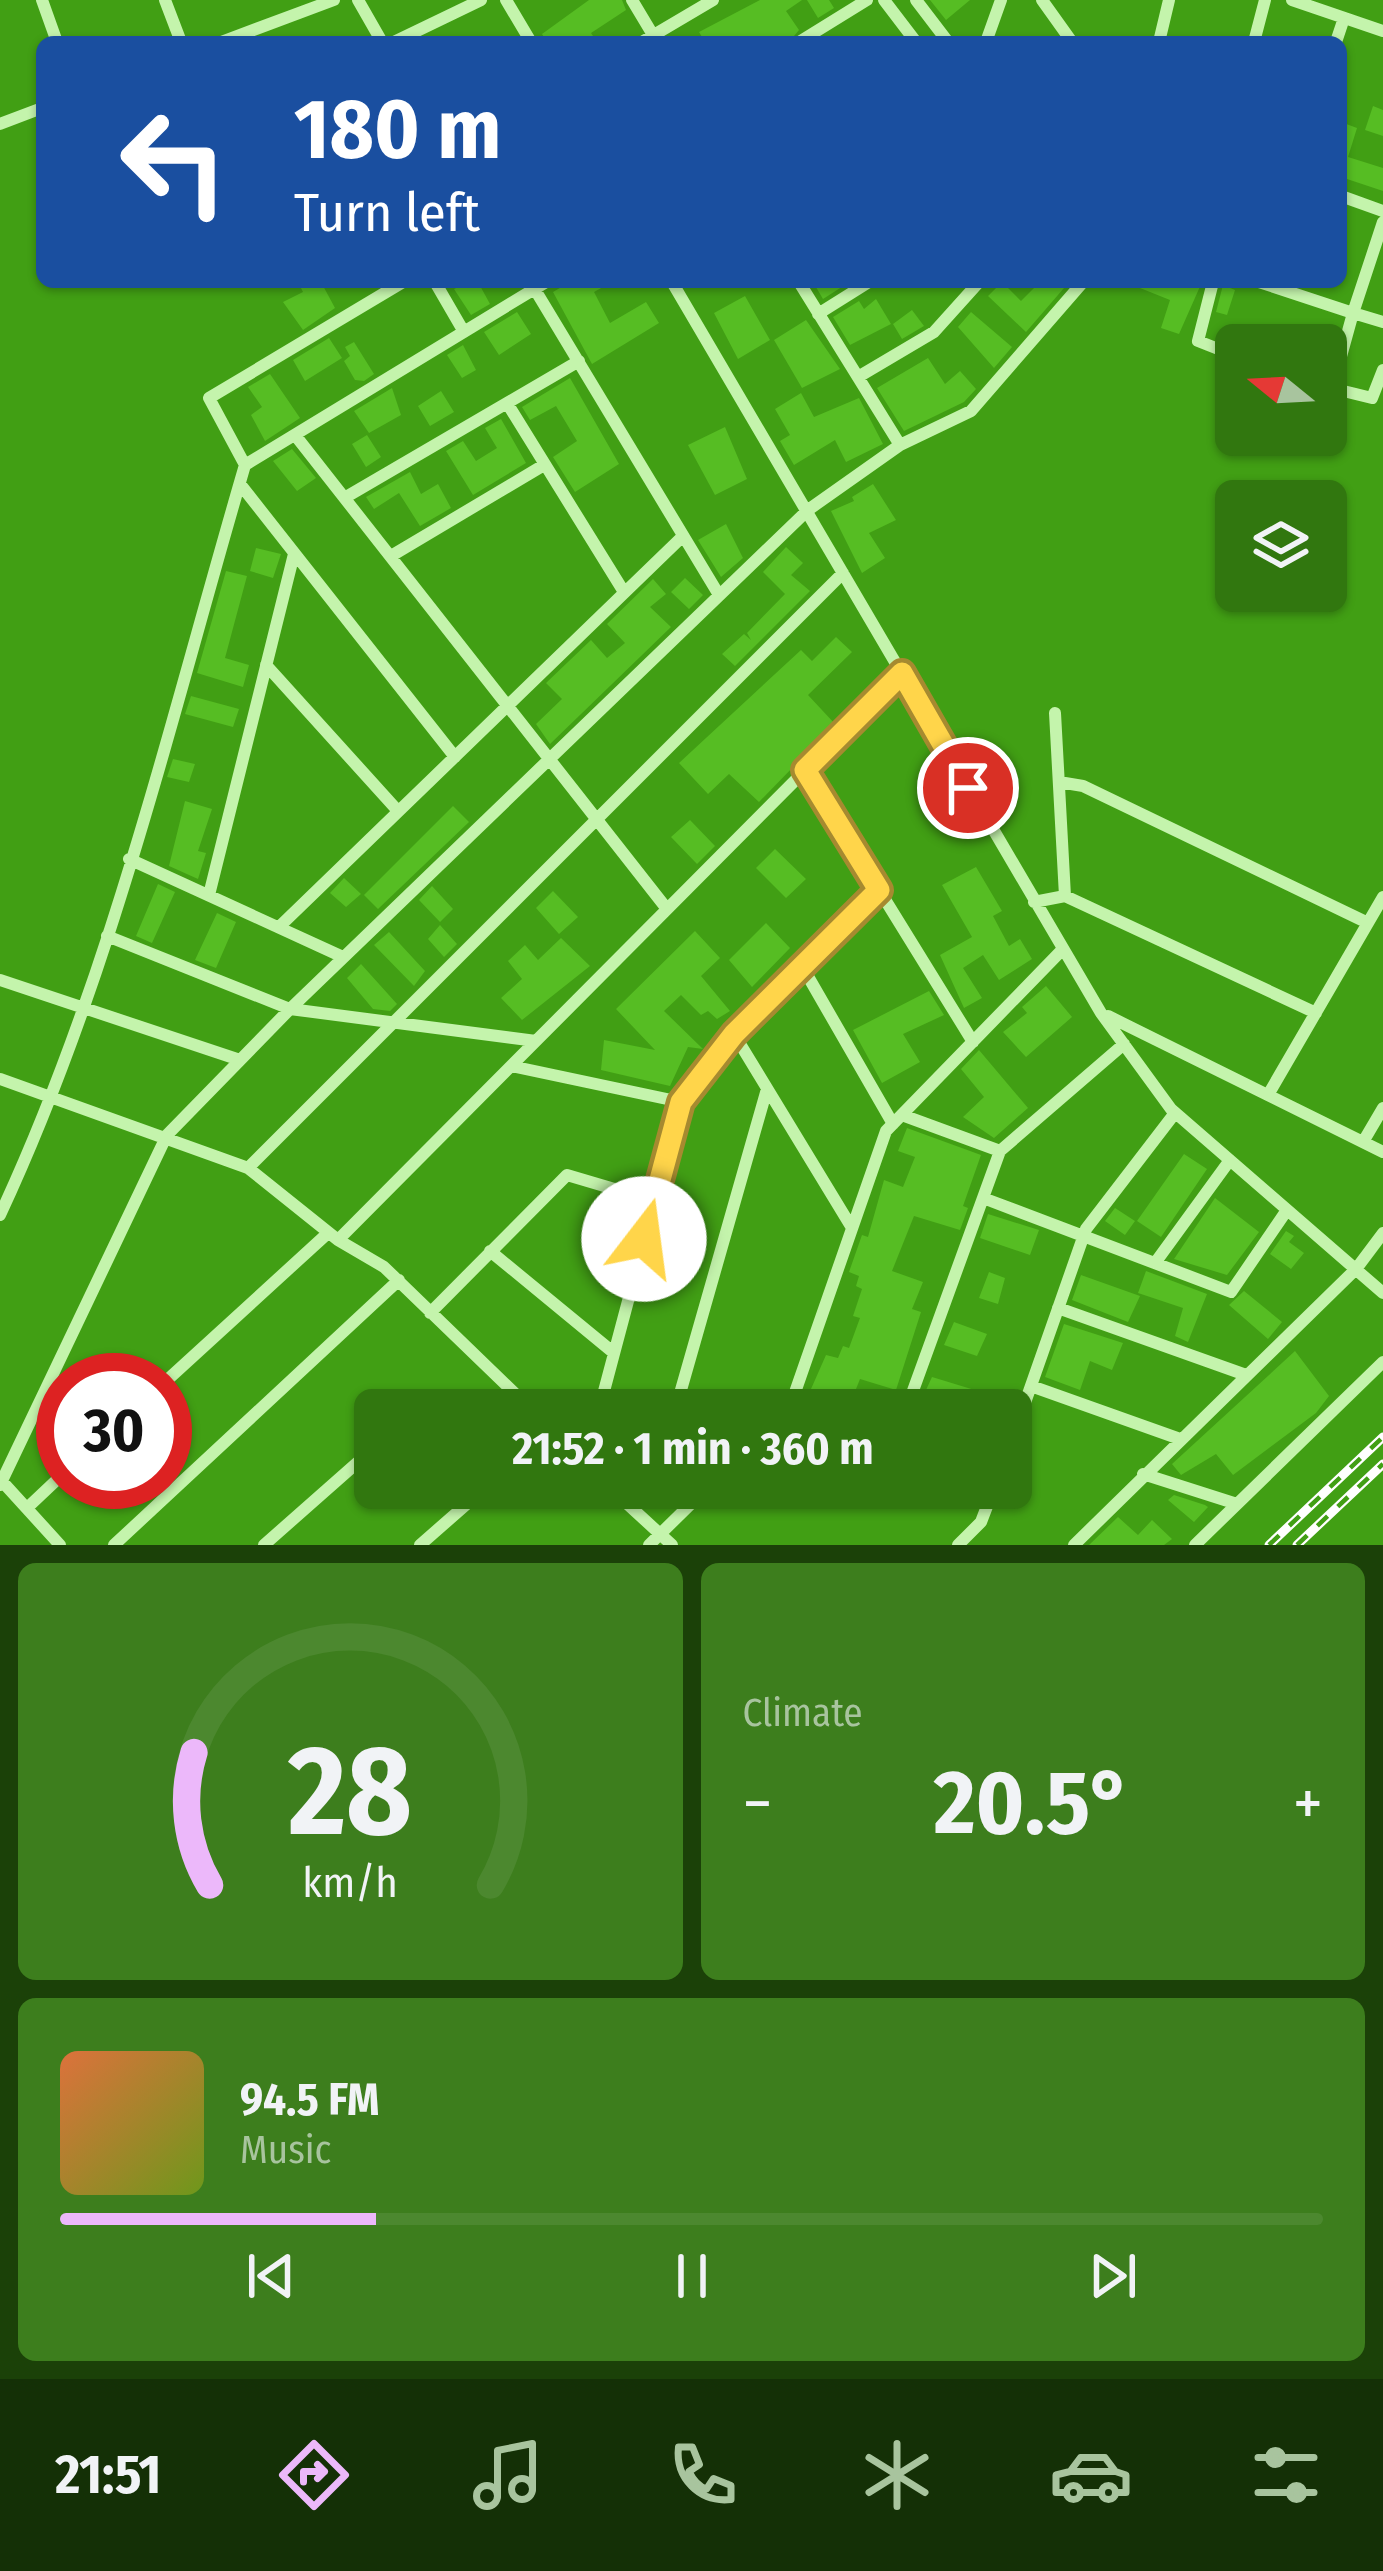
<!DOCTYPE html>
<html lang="en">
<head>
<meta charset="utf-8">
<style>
	body { margin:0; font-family:"Fira Sans Condensed",sans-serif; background:#3d7e1d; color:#f1f3f6; height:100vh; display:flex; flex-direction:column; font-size:45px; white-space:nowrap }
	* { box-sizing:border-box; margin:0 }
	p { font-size:39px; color:#a8c49e }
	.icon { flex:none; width:66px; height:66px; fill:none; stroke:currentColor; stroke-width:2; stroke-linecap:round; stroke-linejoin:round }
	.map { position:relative; height:1545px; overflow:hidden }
	.panel { display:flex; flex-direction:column; gap:18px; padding:18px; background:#1b4108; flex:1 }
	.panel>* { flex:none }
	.top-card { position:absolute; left:36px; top:36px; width:1311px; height:252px; border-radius:18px; box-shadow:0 3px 9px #0004; background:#1a4fa0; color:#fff; overflow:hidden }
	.needle { width:78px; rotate:288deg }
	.tools { position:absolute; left:1215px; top:324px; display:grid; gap:24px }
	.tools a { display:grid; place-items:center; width:132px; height:132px; border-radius:18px; background:#31770f; box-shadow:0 3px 9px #0004; font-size:60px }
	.speed { position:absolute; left:36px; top:1353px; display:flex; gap:24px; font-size:60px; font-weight:700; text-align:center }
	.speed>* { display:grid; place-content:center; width:156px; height:156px; border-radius:50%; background:#31770f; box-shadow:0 3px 9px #0004; line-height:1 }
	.speed .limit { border:18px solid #d22; background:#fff; color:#111 }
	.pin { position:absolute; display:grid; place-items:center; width:102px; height:102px; color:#fff; margin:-51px; border:6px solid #fff; border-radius:50%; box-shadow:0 3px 12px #0007 }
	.me { position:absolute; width:132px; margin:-66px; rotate:15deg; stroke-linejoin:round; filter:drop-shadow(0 0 9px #0008) }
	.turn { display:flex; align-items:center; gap:42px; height:252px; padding:0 60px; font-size:54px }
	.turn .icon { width:156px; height:156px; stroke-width:2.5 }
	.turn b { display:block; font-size:84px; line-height:102px }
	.big { font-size:90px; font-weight:700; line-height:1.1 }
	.panel .card { flex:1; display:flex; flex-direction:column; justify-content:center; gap:18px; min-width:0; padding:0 42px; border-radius:18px; background:#3d7e1d }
	.panel .dial { align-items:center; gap:0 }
	.dial svg { height:312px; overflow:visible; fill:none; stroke:#4c882f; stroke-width:7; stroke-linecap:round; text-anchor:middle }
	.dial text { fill:#f1f3f6; stroke:none }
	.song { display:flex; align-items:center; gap:36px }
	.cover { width:144px; height:144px; border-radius:18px; background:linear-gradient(135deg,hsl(20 70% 55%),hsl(80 70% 35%)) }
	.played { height:12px; border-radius:6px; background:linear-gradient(90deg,#ecb8fa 25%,#4c882f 25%) }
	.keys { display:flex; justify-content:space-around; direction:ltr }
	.heat { display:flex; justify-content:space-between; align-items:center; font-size:66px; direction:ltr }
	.panel .tiles { flex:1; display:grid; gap:18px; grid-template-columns:1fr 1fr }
	.card:last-child { grid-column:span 2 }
	.trip { position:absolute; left:354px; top:1389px; width:678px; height:120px; border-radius:18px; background:#31770f; box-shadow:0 3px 9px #0004; font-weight:700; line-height:120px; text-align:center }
	.tab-bar { display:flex; height:192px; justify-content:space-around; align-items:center; background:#143006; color:#a8c49e }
	.tab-bar .icon { width:84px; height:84px }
	.tab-bar .selected { color:#ecb8fa }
	.tab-bar b { font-size:54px; color:#f1f3f6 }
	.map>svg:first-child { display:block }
</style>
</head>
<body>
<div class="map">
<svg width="1383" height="1545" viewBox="0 0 1383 1545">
	<rect width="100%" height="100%" fill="#419f14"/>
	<path fill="#56bd23" d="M589,0H622L626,10L591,33L597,42H547L542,34Z
		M760,0H802L786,11L799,30L789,42H705L699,32Z
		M807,0H829L834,8L818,18Z
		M930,0H970L946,20Z
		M1373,106L1383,110V136L1365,130Z
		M1341,122L1357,128L1348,157L1383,168V191L1341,177Z
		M298,282H321L335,308L303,330L283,302L303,292Z
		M469,282H478L490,304L471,315L454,289Z
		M570,282H612L594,292L610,323L646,302L659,323L592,364L553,292Z
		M813,282H848V283L823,299Z
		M1002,282L1021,301L1040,282H1057L1064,288L1026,332L988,296Z
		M1125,282H1202L1179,334L1161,328L1170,300Z
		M1223,285L1235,290L1227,315L1216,312Z
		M745,296L770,340L738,359L714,313Z
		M876,299L891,324L850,345L833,317L859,301L864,309Z
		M912,310L924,326L902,339L893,324Z
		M517,312L531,334L499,355L484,332Z
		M971,312L1012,347L994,368L958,327Z
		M806,320L840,369L802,388L774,340Z
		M329,338L342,358L305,381L293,360Z
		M354,342L374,374L364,381L355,380L344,361L350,356L345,347Z
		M463,345L476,370L462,378L447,355Z
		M928,358L945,384L960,371L976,389L964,402L904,431L877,388Z
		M1227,364L1236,366V405L1216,397Z
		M270,374L300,418L265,441L251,415L262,407L248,387Z
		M570,378L619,464L575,492L553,457L577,441L556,406L530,420L522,407Z
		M392,388L401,415L369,433L354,411Z
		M441,391L454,412L430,426L418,406Z
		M801,393L814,417L859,398L883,444L846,462L835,440L794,465L780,441L790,435L775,409Z
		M501,419L526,463L473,495L446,451L463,441L476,461L497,448L485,428Z
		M725,427L747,479L715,495L688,445Z
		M367,435L381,457L366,467L352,444Z
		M292,449L316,478L297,491L273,461Z
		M410,472L421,494L438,484L451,508L420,526L399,493L374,509L366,497Z
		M873,484L896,520L869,533L885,558L862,573L831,511L854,501L852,497Z
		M726,524L743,558L721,577L698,540Z
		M786,547L803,563L791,575L810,591L735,666L722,654L744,634L751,640L747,633L785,594L763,572Z
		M256,548L281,554L273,578L250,571Z
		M226,571L247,576L225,658L249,665L243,687L197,673Z
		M685,578L703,595L689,609L671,592Z
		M653,579L666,594L650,607L671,627L550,744L536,724L562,699L546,683L591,640L607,658L625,643L607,624Z
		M836,637L852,652L808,695L835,724L759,802L729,774L708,794L679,763L801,650L812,661Z
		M191,696L239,709L233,727L185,714Z
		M173,759L195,764L189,782L167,777Z
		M185,801L212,809L198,851L206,853L198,879L169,866Z
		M453,806L469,822L378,909L364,895Z
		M690,820L715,846L697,864L671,837Z
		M775,849L806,879L786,898L756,868Z
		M976,867L1002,911L993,916L1009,946L1020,939L1032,959L999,980L983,955L963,968L982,998L964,1008L940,955L972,937L942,885Z
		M344,878L361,894L346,907L330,893Z
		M158,884L175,892L152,943L136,936Z
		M432,886L453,909L440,922L419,900Z
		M553,891L578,917L559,934L536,908Z
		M217,913L236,922L216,968L195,960Z
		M766,923L790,948L752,987L729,960Z
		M440,925L457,944L444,957L428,939Z
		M695,931L720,958L701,976L730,1011L717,1019L708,1011L701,1015L681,995L664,1011L703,1049L688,1047L670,1086L601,1070L604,1040L655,1050L616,1009Z
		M389,932L425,971L414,986L374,945Z
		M561,938L590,966L522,1020L501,998L522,979L508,961L525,945L538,960Z
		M361,964L397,1004L390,1011L373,1009L347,978Z
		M1046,986L1072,1017L1026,1057L1003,1032L1027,1013L1022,1007Z
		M929,991L944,1015L903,1034L920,1062L882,1083L853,1030Z
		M979,1050L1028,1108L994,1138L963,1117L984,1097L961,1069Z
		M907,1128L981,1155L963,1206L968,1208L960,1230L914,1216L892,1271L923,1282L912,1309L921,1312L896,1390L860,1379L852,1399L829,1396L811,1389L826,1355L838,1358L843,1346L849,1348L860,1318L853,1316L862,1289L856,1286L859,1276L849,1272L862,1235L868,1237L884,1180L903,1187L915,1157L898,1151Z
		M1184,1154L1207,1169L1161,1237L1137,1221Z
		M1215,1198L1259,1232L1227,1275L1174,1259Z
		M1115,1208L1135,1221L1125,1235L1105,1221Z
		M988,1214L1039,1230L1030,1255L980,1238Z
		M1286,1231L1294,1236L1289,1242L1304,1253L1291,1269L1270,1254Z
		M1146,1271L1207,1294L1188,1342L1175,1336L1183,1308L1138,1293Z
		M989,1272L1005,1278L998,1304L979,1298Z
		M1081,1275L1140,1296L1128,1322L1072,1300Z
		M1244,1291L1282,1322L1268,1339L1229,1305Z
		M954,1322L987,1334L977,1356L944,1345Z
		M1064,1324L1123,1343L1112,1370L1090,1361L1080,1390L1045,1377Z
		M1295,1351L1329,1396L1316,1413L1233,1475L1216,1454L1181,1475L1172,1464Z
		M932,1377L1014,1402L1011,1410L920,1403Z
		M1174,1495L1205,1505L1208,1507L1194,1522L1168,1500Z
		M1118,1517L1138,1535L1152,1520L1172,1539L1164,1545H1089Z"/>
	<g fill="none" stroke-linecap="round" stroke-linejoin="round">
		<path stroke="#c4f4ac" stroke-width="12" d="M42,0L57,42
			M165,0L181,42
			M358,0L382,42
			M506,0L531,42
			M632,0L656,40
			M884,0L916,42
			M916,0L948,42
			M1042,0L1072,42
			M1292,0L1383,31
			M221,42L334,0
			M394,42L481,0
			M642,42L713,0
			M799,42L867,0
			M986,42L1001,0
			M1159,42L1169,0
			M1254,42L1265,0
			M1336,42L1344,18
			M0,124L42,108
			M1341,196L1383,211
			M435,282L464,332
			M672,282L1101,1013L1171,1109L1383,1293
			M799,282L900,445
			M1213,282L1198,341L1236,356
			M1259,282L1353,313L1383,222
			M531,283L719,595
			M818,314L869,282
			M858,377L934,332L979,282
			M1327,387L1372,398L1383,370
			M1332,389L1353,313L1383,322
			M507,403L624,592
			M295,435L667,909
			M245,465L209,398L403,282
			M240,484L455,757
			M346,497L579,361
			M391,556L544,465
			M266,665L398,811
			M1055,713L1065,896
			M805,770L973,1042
			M1059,782L1083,786L1368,923
			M129,859L343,957
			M209,895L294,554
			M1034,902L1065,896L1316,1013
			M279,927L682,537
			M107,936L290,1009L536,1041
			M802,966L893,1124
			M0,980L240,1060
			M1108,1016L1383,1152
			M511,1066L681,1102L599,1410
			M0,1079L248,1168L338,1240L384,1267L532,1410
			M1268,1095L1383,897
			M681,1102L734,1034
			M902,1115L1000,1151
			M1363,1142L1383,1108
			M248,1168L843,573
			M983,1198L1231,1292L1287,1210
			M0,1215C111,977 171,717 245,465L546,282
			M852,1228L734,1034L879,890
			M338,1240L902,673
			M490,1251L614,1353
			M1155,1263L1230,1160
			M1058,1308L1246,1375
			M430,1313L567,1175L655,1201
			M165,1382L328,1233
			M1031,1386L1180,1439
			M677,1404L767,1089
			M649,1410L712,1397L792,1401L886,1131L1062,950
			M783,1410L792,1401L854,1410
			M906,1410L1000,1151L1124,1044
			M1014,1434L1086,1229L1175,1113
			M1143,1474L1237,1504
			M0,1479L60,1545
			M0,1485L167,1135L290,1009L808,510L900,445L971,411L1083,282
			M610,1488L672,1545
			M27,1508L63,1474
			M114,1545L399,1280
			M264,1545L375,1447
			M420,1545L485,1488
			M649,1545L707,1488
			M958,1545L981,1522L994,1488
			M1074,1545L1356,1269L1383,1233
			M1195,1545L1383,1362"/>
		<g stroke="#fff" stroke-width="9">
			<path id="rail" d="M1269,1545L1383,1437
				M1297,1545L1383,1464"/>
		</g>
		<use href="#rail" stroke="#419f14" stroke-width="4.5" stroke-dasharray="14" stroke-linecap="butt"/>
	</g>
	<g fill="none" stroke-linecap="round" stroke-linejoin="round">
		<g stroke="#a68a30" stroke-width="30">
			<path id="route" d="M644,1239L681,1102L734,1034L879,890L805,770L902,673L968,788"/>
		</g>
		<use href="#route" stroke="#ffd54a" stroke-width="21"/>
	</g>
</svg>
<div class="tools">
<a><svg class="needle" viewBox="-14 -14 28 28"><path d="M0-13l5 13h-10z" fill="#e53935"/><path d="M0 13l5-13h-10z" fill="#a8c49e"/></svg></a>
<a><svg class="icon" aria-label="layers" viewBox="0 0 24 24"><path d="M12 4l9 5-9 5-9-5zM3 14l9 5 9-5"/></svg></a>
</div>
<div class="speed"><div class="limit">30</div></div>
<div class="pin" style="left:968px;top:788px;background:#d93025"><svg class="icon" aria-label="arrive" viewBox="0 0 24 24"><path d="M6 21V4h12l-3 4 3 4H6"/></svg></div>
<svg class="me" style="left:644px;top:1239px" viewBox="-20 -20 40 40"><circle r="19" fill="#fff"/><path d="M0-13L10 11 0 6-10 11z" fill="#ffd54a"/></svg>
<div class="trip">21:52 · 1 min · 360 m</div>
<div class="top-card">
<div class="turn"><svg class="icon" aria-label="left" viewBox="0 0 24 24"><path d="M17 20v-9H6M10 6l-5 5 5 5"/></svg><div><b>180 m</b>Turn left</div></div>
</div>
</div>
<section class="panel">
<div class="tiles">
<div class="card dial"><svg viewBox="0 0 100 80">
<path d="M14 69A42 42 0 1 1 86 69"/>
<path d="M14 69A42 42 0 0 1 10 35" stroke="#ecb8fa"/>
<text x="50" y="56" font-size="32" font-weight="700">28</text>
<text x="50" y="72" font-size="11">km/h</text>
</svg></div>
<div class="card"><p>Climate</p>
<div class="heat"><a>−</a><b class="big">20.5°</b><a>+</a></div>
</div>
<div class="card">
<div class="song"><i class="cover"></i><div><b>94.5 FM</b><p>Music</p></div></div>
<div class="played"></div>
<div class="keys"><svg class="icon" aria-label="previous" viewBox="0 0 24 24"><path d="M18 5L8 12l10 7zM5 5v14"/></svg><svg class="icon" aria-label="pause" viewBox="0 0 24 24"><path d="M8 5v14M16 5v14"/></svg><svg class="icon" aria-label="next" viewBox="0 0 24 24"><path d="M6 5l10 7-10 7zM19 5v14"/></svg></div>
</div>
</div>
</section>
<nav class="tab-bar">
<b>21:51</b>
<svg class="icon selected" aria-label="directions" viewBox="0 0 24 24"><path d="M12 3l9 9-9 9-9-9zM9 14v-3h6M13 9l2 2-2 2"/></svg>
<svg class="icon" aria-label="music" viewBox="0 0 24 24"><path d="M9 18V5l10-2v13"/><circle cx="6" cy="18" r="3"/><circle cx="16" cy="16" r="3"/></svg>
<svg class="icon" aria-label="phone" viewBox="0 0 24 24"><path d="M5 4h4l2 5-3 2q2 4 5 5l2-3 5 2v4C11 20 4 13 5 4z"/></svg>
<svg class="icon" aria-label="climate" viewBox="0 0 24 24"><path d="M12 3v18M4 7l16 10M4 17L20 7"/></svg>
<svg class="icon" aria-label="car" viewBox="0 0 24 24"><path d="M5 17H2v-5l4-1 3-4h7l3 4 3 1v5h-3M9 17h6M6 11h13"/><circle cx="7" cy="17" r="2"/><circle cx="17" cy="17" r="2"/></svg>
<svg class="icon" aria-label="filters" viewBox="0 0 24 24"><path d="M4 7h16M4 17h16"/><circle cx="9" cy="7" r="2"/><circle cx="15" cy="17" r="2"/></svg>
</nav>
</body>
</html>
